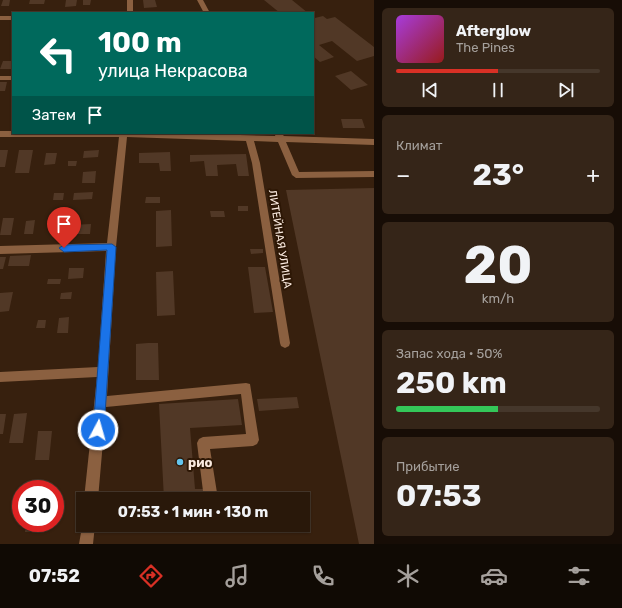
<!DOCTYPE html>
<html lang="ru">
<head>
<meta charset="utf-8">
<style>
	body { margin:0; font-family:Rubik,sans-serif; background:#352518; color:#f1f3f6; height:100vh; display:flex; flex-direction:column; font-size:15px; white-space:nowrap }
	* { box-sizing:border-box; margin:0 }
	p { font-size:13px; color:#a5a09c }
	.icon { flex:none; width:22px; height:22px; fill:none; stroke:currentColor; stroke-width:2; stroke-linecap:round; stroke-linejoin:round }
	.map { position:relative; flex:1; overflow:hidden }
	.details { display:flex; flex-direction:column; gap:8px; padding:8px; background:#170d06; width:248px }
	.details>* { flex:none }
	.top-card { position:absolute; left:12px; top:12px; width:302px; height:122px; border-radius:0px; box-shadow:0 1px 3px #0004,0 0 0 1px #45372b; background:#00695c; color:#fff; overflow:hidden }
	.speed { position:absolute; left:12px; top:480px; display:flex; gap:8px; font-size:20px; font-weight:700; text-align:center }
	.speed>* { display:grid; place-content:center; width:52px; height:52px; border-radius:50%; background:#29180a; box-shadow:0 1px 3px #0004,0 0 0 1px #45372b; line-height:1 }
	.speed .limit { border:6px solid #d22; background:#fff; color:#111 }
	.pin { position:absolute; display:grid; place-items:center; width:34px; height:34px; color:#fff; margin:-41px -17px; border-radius:50% 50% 50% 0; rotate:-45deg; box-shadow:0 0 4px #0007 }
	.pin .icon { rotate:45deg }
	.me { position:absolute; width:44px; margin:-22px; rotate:6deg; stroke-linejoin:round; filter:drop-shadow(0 0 3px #0008) }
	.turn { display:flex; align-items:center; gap:14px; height:84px; padding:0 20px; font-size:18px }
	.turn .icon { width:52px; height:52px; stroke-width:2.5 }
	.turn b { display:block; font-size:28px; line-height:34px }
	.then { display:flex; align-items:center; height:38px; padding:0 20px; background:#0003; gap:8px; font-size:15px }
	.big { font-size:30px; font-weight:700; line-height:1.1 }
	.details .widget { flex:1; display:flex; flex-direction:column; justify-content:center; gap:6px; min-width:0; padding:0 14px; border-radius:6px; background:#352518 }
	.details .dial { align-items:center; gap:0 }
	.dial b { font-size:52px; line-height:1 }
	.song { display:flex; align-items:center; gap:12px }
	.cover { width:48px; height:48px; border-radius:6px; background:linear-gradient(135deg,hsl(280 70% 55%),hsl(0 70% 35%)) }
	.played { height:4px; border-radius:2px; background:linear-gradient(90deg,#d93025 50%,#45372b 50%) }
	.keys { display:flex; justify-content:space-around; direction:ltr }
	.heat { display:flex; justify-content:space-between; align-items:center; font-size:22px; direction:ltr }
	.charge { height:6px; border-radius:3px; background:linear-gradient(90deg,#34c759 50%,#45372b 0) }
	.trip { position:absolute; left:76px; top:492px; width:234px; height:40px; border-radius:0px; background:#29180a; box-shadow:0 1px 3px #0004,0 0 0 1px #45372b; font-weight:700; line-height:40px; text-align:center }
	.tab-bar { display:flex; height:64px; justify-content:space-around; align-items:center; background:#100a04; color:#a5a09c }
	.tab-bar .icon { width:28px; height:28px }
	.tab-bar .active { color:#d93025 }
	.tab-bar b { font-size:18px; color:#f1f3f6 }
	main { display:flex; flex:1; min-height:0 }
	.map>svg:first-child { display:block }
</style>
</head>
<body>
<main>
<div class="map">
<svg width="374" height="544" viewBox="0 0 374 544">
	<rect width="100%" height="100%" fill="#37200e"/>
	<path fill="#513826" d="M3,0H10L9,6H1Z
		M30,0H45L44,4H29Z
		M66,0H77L76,6L65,7Z
		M83,0H91L90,5H83Z
		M143,0H155L157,7L144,8Z
		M264,0H292L308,13H280Z
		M323,16L327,19L335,17L374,47V56L357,61L332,41L319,45L334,57L320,62L313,56V17L315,18Z
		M3,61H13L11,69H0Z
		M351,71L368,85L351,90L335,76Z
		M0,82H7L5,91H0Z
		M341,119H362L365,128H343Z
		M0,150H8L5,167H0Z
		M19,150H33L29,173H15Z
		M99,150L98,157L83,158L84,151Z
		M170,152L171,171H160L159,163H139V153Z
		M46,153H57L55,164L44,165Z
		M246,154L249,176H238L236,164L217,165L218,176H206L204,161L190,162V155Z
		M68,161H77L76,166H68Z
		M96,171L95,183H82L83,172Z
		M374,188V544H359L286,190Z
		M93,192L92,199L73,200L74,193Z
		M54,193H64L63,200H53Z
		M146,197H160V203H145Z
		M238,206H248V211H238Z
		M171,210L172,246L156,247V211Z
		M210,211H224L225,217H211Z
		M57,216L56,225H49L50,217Z
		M3,218H14L11,235H0Z
		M35,220L33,234H24L26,221Z
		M91,224L90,234H69L71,225Z
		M250,249H263V253L251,254Z
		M31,255L29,266H8L10,256Z
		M0,257H6L3,269H0Z
		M248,267H265L273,312L254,313Z
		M69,268H84L83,278L68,279Z
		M173,271L175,315L157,316L156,272Z
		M48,279H61L60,284H47Z
		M13,292L9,311L0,312V293Z
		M72,292L71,299H60L61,293Z
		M69,317L68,333H57L59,318Z
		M38,320H46L45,328H36Z
		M148,343H158L159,380H136V344Z
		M297,397L299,408L259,411L257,399Z
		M238,399L242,425L190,428L195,489H203L204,499H164L159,404Z
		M27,413L23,443H9L14,414Z
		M0,414H6L3,434H0Z
		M38,431H52L49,460H35Z
		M307,493L311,511L303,512V499H291L290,495Z
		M26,523H45L44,531L25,532Z"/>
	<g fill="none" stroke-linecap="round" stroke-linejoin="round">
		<path fill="#8b6040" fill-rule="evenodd" d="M127,0H133V13H127Z
			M197,0H203L210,13H204Z
			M0,16H13V20H0Z
			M0,76H13V80H0Z
			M0,131H13V133H174L275,136L276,133H281L284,136L374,139V145L286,142L299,172L374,171V177L296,178L292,175L278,142L254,141L260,163L290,343L289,346L285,348L281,346L280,343L252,163L246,141L127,137L116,247L107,396L246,383L250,384L259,440L257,444L253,446L210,449L218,499H204L197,443L199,439L203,437L246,434L241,394L106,407L98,499H84L97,377L0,382V372L98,367L106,251L0,254V246L107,243L119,137H0Z
			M83,521V525H95L93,544H79Z"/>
	</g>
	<path fill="#1a73e8" stroke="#114b97" d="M112,244L116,247L104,430L102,433L98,435L94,433L93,430L107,250L64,252L59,248L64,245Z"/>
	<circle fill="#64c5ee" stroke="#2d1705" stroke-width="1.5" cx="180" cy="462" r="4"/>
	<g text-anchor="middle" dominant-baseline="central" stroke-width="4" stroke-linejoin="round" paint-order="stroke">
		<g font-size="11" fill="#fbebe0" stroke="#2d1705">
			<text transform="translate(280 239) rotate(81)">ЛИТЕЙНАЯ УЛИЦА</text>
		</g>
		<g font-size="13" font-weight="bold" fill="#fbebe0" stroke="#2d1705" text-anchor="start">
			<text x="188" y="462">рио</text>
		</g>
	</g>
</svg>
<div class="speed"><div class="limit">30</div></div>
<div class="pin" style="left:64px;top:248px;background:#d93025"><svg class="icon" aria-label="arrive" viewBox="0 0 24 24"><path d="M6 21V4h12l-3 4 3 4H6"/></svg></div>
<svg class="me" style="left:98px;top:430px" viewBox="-20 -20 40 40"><circle r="17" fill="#1a73e8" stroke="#fff" stroke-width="3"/><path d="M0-11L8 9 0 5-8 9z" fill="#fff"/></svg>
<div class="trip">07:53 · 1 мин · 130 m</div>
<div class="top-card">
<div class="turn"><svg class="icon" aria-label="left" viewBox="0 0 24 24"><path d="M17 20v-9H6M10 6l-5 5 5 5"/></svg><div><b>100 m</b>улица Некрасова</div></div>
<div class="then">Затем<svg class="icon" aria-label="arrive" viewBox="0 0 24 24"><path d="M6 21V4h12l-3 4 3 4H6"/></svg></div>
</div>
</div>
<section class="details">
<div class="widget">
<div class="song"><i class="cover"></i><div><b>Afterglow</b><p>The Pines</p></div></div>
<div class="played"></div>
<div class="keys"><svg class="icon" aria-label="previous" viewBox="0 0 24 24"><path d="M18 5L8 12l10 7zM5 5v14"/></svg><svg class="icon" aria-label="pause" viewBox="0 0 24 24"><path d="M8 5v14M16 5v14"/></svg><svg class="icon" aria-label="next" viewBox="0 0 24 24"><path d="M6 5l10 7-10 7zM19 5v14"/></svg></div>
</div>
<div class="widget"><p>Климат</p>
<div class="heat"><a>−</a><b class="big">23°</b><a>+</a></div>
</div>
<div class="widget dial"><b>20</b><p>km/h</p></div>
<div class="widget"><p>Запас хода · 50%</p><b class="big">250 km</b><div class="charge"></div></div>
<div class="widget"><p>Прибытие</p><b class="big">07:53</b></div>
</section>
</main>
<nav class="tab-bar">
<b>07:52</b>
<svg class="icon active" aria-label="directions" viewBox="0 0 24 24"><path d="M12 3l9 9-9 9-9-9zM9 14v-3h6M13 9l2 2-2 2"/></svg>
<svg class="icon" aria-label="music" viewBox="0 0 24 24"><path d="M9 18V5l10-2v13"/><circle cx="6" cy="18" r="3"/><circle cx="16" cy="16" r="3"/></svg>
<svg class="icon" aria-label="phone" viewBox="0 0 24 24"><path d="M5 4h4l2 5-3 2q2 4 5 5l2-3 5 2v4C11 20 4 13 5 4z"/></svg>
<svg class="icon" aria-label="climate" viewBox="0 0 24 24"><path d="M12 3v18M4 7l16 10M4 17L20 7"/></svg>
<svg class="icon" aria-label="car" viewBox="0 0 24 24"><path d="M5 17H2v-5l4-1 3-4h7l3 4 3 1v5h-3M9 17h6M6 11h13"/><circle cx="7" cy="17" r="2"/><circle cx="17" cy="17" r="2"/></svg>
<svg class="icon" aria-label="filters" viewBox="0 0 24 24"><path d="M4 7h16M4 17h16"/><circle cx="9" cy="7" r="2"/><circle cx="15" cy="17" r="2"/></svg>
</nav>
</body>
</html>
